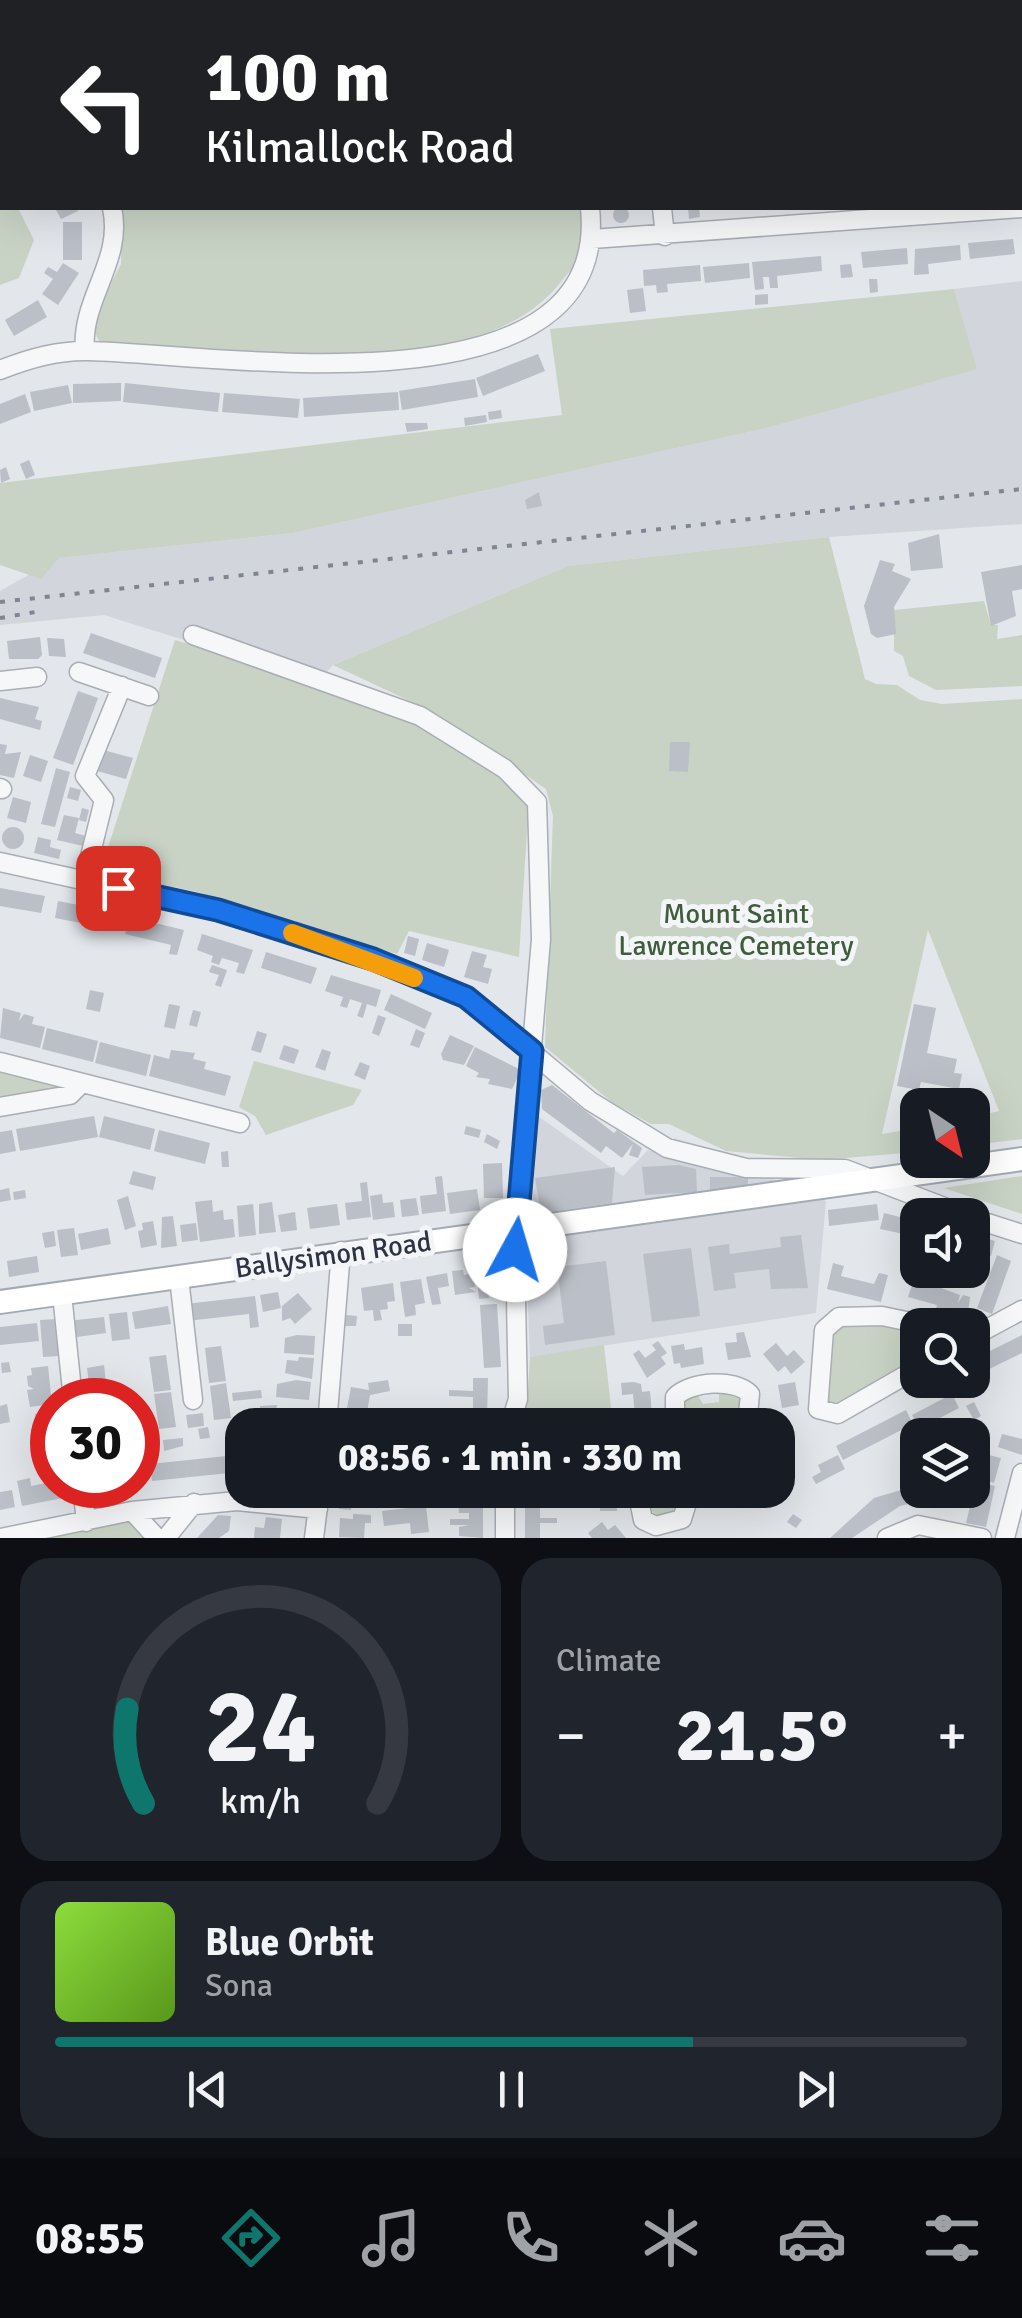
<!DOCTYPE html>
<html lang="en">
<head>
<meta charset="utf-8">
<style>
	body { margin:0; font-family:Signika,sans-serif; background:#20242c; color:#f1f3f6; height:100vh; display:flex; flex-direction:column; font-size:38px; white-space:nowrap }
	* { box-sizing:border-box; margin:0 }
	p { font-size:32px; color:#9ea1a6 }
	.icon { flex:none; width:55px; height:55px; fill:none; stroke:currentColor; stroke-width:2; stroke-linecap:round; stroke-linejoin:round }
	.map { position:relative; height:1538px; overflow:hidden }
	.sheet { display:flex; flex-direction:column; gap:20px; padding:20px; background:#0d0f14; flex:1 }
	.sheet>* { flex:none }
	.banner { position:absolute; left:0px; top:0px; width:1022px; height:210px; box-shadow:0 10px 40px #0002; background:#202124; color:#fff; overflow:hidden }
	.needle { width:65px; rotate:145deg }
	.tools { position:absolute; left:900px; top:1088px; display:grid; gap:20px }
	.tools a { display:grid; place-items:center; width:90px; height:90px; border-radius:20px; background:#171b24; box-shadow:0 10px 40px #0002; font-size:50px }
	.speed { position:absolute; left:30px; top:1378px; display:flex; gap:20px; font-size:50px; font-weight:700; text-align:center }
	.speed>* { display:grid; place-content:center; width:130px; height:130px; border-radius:50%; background:#171b24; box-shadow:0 10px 40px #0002; line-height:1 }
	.speed .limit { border:15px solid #d22; background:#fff; color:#111 }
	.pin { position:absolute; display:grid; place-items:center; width:85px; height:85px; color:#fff; margin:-42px; border-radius:20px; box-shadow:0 5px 15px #0006 }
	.me { position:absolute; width:110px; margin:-55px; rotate:6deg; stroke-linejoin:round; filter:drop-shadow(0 0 8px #0008) }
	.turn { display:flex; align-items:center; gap:35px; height:210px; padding:0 40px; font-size:45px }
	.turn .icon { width:130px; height:130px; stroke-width:2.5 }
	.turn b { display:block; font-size:70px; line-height:85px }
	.big { font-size:75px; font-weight:700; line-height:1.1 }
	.sheet .widget { flex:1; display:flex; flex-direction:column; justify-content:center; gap:15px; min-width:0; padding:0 35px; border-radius:30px; background:#20242c }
	.sheet .dial { align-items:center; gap:0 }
	.dial svg { height:260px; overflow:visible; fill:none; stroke:#363941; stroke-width:7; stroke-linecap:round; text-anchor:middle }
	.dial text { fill:#f1f3f6; stroke:none }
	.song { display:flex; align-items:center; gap:30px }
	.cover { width:120px; height:120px; border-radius:15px; background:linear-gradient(135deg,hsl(90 70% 55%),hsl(90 70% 35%)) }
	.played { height:10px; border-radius:5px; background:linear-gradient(90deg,#0f766e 70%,#363941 70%) }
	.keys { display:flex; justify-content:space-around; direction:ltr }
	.heat { display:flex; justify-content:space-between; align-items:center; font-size:55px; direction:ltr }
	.sheet .tiles { flex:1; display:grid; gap:20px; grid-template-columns:1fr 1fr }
	.widget:last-child { grid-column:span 2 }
	.trip { position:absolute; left:225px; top:1408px; width:570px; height:100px; border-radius:30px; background:#171b24; box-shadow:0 10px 40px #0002; font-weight:700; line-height:100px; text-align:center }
	.tabs { display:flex; height:160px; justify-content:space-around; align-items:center; background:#090b0e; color:#9ea1a6 }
	.tabs .icon { width:70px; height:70px }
	.tabs .current { color:#0f766e }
	.tabs b { font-size:45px; color:#f1f3f6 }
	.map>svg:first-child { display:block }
</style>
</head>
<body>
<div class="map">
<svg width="1022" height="1538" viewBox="0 0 1022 1538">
	<rect width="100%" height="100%" fill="#e3e6ea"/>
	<path fill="#d2d5dc" d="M1022,281V524L829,537L568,566L333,665L318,682L104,615L0,625V591L59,558L293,533L767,428L976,368L954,289Z
		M538,1116L623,1176L648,1150L765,1176L826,1201L816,1313L530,1357L526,1258L530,1246Z"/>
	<path fill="#c8d3c5" d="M79,0H557V2H78Z
		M836,0H1013L834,2Z
		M0,195L2,208H18L34,240L19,278L0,285Z
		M122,208H580C582,222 585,239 581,253C579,261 570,271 564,278C482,392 224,351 100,343L90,323L121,264Z
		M954,289L977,369L767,428L293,533L59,558L41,579L0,565V483L562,415L550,329Z
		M829,537L865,679L876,684L897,685L920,700L942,704L1022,699V1139L973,1145V1117L999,1111L928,930L882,1134L917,1128V1152L821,1160L726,1151L669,1124H651L613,1103L545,1047L553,816L546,789L429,710L333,665L568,566Z
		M984,601L991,625H998L997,639L1022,635V686L936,690L909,676L903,656L894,651V610Z
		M175,640C301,677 428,711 529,799L519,957L409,931L397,954L198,892L100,872Z
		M254,1061L362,1090L353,1105L266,1135L255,1116L239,1107Z
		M0,1070L59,1084L60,1090L0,1100Z
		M1022,1176V1214L944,1188Z
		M851,1320L917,1328V1360L838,1402L824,1403L835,1330Z
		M604,1345L613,1425H518L528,1391L530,1357Z
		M731,1392L742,1402L739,1425H682L680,1402L697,1394L703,1404L719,1402V1393Z
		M648,1490H685L677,1514L659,1517L652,1511Z
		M117,1519L135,1525L151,1538H27Z"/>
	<path fill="#bbbfc7" d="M613 215a8 8 0 1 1 16 0a8 8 0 1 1-16 0Z
		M55,208H76L78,211L61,219Z
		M688,208H699L700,217L689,219Z
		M63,222H82V260H63Z
		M1013,239L1015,254L970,259L968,243Z
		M960,245L961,260L928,264L929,274L914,275L915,249Z
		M907,248L908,264L863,268L861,252Z
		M821,256L822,271L777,276L778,288H770L769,277H763L764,289L755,290L752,262Z
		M63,263L79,273L58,305L42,294L53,279L44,273L48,267L57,272Z
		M749,263L750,278L705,283L703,267Z
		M851,264L853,277L841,278L840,265Z
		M700,265L701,281L667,284L668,292L657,293L656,285L644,286L643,270Z
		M869,279H877L878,292L870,293Z
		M643,288L646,311L630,313L627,290Z
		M768,294V304L755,305V295Z
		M38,300L47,317L14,336L5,320Z
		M538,354L545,371L483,396L476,378Z
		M475,379L478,397L402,410L399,391Z
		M121,383V401L73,403V384Z
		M125,383L220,393L218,412L123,402Z
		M68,385L72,403L34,411L30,392Z
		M398,392L399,410L304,417L303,398Z
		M224,393L300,399L298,418L222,412Z
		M25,394L31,412L0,424V404Z
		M501,410L502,418L489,420L488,412Z
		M486,415L487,422L465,426L464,418Z
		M405,423H427L428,429L407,432Z
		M29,460L35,475L26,479L20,464Z
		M6,467L10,479L1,483L0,470Z
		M539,492L542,506L527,509L525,500Z
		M939,534L943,568L911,571L908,543Z
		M880,560L895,564L892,571L911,579L894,607L896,634L877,638L871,634L864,606Z
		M1022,565V589L1012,591L1016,616L991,626L981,572Z
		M91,633L162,658L155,678L83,653Z
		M40,637L42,655L38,659H9L7,641Z
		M47,638L64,639L66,657L49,656Z
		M78,691L98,698L73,765L53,758Z
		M0,698L39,707L35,719L42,721L40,730L0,719Z
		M670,742H690L688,772L669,771Z
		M0,744L7,745L5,754L21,752L14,778L0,775Z
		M103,750L133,758L126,779L97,771Z
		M30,755L48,761L41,782L23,776Z
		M56,768L70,772L55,827L41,824Z
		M70,787L81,790L78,801L67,798Z
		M13,797L31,802L26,823L7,818Z
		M82,808L89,810L86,822L79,820Z
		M64,815L79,818L75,833L86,836L83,846L57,840Z
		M2 838a11 11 0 1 1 22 0a11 11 0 1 1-22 0Z
		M38,837L51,840L50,847L61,850L59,859L34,853Z
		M0,888L45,896L41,913L0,906Z
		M58,901L110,911L107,928L55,918Z
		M130,917L184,930L177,955L169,954L171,945L125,934Z
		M202,934L253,950L244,974L236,972L239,963L222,958L219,965L211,962L213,956L197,950Z
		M408,936L419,939L415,956L404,953Z
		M427,943L449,950L444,967L422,960Z
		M472,951L487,955L483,967L492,969L488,984L464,977Z
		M266,952L317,968L311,984L261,968Z
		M212,965L227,970L221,987L215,985L219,975L209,972Z
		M331,975L381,990L376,1007L367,1004L363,1018L357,1016L362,1003L350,999L347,1008L340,1006L343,997L325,991Z
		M90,990L104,993L100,1012L86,1009Z
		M391,994L432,1013L425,1029L384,1010Z
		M169,1004L180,1006L175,1029L164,1027Z
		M914,1004L936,1008L927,1053L957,1059L954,1073L962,1074L959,1089L921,1082L919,1090L897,1086Z
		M3,1008L21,1013L19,1021L24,1014L34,1017L32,1024L45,1027L40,1048L0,1038Z
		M193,1010L201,1012L197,1027L189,1025Z
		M378,1015L386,1018L379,1036L372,1033Z
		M47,1028L98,1041L93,1062L42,1049Z
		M416,1029L425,1033L419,1048L410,1045Z
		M257,1031L267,1034L261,1053L251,1050Z
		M450,1035L474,1046L464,1065L443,1060L441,1054Z
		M100,1042L151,1055L146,1076L95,1063Z
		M284,1045L299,1050L294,1064L279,1059Z
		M475,1047L521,1070L512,1089L488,1084L490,1079L476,1077L479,1073L466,1066Z
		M322,1049L331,1052L325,1071L315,1067Z
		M171,1050L195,1053L193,1059L206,1062L204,1069L231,1076L225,1096L149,1076L154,1055L169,1059Z
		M360,1062L370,1066L365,1080L354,1075Z
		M552,1085L614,1133L617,1130L642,1148L638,1158L629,1155L633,1144L622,1158L606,1146L601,1153L542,1109L541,1090Z
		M94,1116L98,1137L20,1151L16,1129Z
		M104,1116L155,1129L150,1150L99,1137Z
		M466,1126L481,1130L479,1138L464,1134Z
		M12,1130L16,1151L0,1154V1132Z
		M159,1130L210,1143L205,1164L154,1151Z
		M487,1134L500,1141L497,1149L484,1142Z
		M228,1151L229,1167H222L221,1152Z
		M502,1163L503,1198H484L483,1164Z
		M679,1165L696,1169L697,1192L645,1195L642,1167Z
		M615,1167L612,1203L541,1213L535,1178Z
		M133,1171L156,1177L153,1190L129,1184Z
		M442,1176L446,1211L422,1214L420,1196L437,1194L435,1177Z
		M710,1177H748V1189L710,1190Z
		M367,1182L371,1217L347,1220L345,1203L362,1201L360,1183Z
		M9,1188L11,1200L0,1202V1190Z
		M477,1189L480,1210L450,1214L447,1193Z
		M25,1190L26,1198L14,1200L13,1192Z
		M382,1194L383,1203L393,1202L395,1217L373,1220L370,1196Z
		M128,1196L136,1226L125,1230L117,1200Z
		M416,1198L419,1215L402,1217L400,1200Z
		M212,1200L213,1212L223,1210L224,1220L233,1219L235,1237L200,1242L195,1202Z
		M272,1202L276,1232L259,1234V1204Z
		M253,1204L256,1235L239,1237L237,1206Z
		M337,1204L340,1225L310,1229L307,1208Z
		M877,1204L879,1220L829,1226L828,1210Z
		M295,1212L297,1230L281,1232L278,1215Z
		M884,1213L908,1219L904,1234L880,1229Z
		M173,1216L177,1246L161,1248L162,1217Z
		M153,1221L157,1245L141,1248L138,1231L143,1230L142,1223Z
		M196,1223L198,1240L182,1242L180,1225Z
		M74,1228L78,1255L61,1257L57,1230Z
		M108,1228L111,1244L81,1250L78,1234Z
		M54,1231L56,1246L45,1248L42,1233Z
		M972,1234L995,1241L991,1256L972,1250Z
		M801,1235L808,1288L771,1289L769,1269L734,1273L736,1288L714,1291L708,1247L729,1244L730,1254L781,1247L780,1237Z
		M691,1248L700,1316L652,1322L643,1254Z
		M997,1255L1011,1261L992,1314L977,1308Z
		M37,1256L39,1272L9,1277L7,1261Z
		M606,1261L615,1335L545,1345L543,1326L564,1323L557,1267Z
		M833,1263L844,1266L841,1276L874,1284L879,1273L888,1275L881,1302L827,1289Z
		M496,1265L499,1283L478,1286L475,1268Z
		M463,1270L464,1275L473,1273L475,1287L469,1288L476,1292L455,1295L452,1271Z
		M939,1270L946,1272L941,1288L960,1295L958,1303L963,1295L970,1297L967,1322L935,1313L937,1305L908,1297L913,1282L924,1285L926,1278L935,1281Z
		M447,1273L449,1286L438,1288L441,1304L432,1305L426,1277Z
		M421,1279L425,1303L415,1305L416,1315L405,1317L400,1282Z
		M393,1283L395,1301L387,1302L388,1309L380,1310L382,1320L374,1321L373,1310L364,1311L361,1288Z
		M488,1286L489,1298L479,1299L478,1288Z
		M278,1292L281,1308L263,1312L260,1295Z
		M298,1293L312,1309L295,1324L290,1318L282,1321V1306Z
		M255,1296L259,1327L250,1328L249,1314L187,1321L186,1304Z
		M497,1304L501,1367L484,1368L480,1305Z
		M168,1306L171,1324L135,1329L132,1312Z
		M127,1312L130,1339L112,1341L109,1314Z
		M346,1315L357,1316L356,1326H345Z
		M104,1317L106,1333L70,1338L68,1321Z
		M56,1319L59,1356L43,1357L40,1320Z
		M37,1323L39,1341L0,1345V1327Z
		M398,1324H412V1336H398Z
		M744,1332L751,1357L728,1360L725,1343L737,1342L736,1333Z
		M297,1335L315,1336L314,1355L284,1353L285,1338Z
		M1022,1335V1353L983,1372L986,1379L976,1384L972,1360Z
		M658,1341L667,1353L661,1357L666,1364L647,1378L633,1354L639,1350L645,1358L656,1350L652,1345Z
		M776,1343L787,1356L794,1350L805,1362L791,1374L785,1366L778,1372L763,1354Z
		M684,1344L685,1350L702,1347L704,1364L681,1368L680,1363L674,1364L671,1346Z
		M221,1346L226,1381L209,1383L205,1348Z
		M166,1355L171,1390L154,1392L149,1357Z
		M299,1357L314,1358L312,1379L285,1373L287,1360L298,1361Z
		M9,1362L11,1372L2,1373L1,1363Z
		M104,1365L108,1400H91L87,1368Z
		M48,1366L52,1404L30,1407L27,1390L34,1389L28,1386L27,1376L32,1375L31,1368Z
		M473,1378H488L487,1418L465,1417V1408H473V1397L449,1396V1390L473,1391Z
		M296,1380L311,1382L309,1400L276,1397L277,1384Z
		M388,1380L390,1391L370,1395L367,1412L347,1408L351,1387L369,1390L368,1383Z
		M795,1382L799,1405L782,1408L778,1385Z
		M226,1383L231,1418L214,1420L210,1386Z
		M621,1383L634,1382L641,1384L642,1392L650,1391L652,1414L635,1416L633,1394L622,1395Z
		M261,1390L262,1398L233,1401L232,1393Z
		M171,1392L176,1427L159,1429L154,1394Z
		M952,1394L959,1408L919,1429L912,1415Z
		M974,1402L981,1416L974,1420L966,1406Z
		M7,1404L10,1422L0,1424V1406Z
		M277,1405L276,1412L259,1416L260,1406Z
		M906,1410L913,1424L843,1460L836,1446Z
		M52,1412V1447L39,1449L35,1414Z
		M203,1413L204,1426L188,1428L186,1415Z
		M271,1416L287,1418L286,1425H270Z
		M424,1416L425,1425H414L413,1417Z
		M346,1418L382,1422L381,1425H345Z
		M778,1423L790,1424L788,1447L778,1446Z
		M238,1424L239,1437L231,1438L229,1425Z
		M208,1427L210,1438L200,1439L198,1429Z
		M1002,1434L1022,1439V1455L998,1447Z
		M183,1438V1446L164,1451L163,1440Z
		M980,1453L1001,1458L994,1483L972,1477V1460L977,1461Z
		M838,1455L845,1469L816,1484L812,1477L821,1472L818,1465Z
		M227,1456L229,1473L152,1481L150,1464Z
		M144,1464L148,1481L138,1484V1466Z
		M30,1478L31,1486L52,1482L71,1485L73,1496L22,1506L17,1481Z
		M976,1481L995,1486L986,1527L966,1523Z
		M96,1485H123V1487L97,1492Z
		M918,1485V1490H956L953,1505L917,1502L900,1506L852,1538H830L874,1498Z
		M12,1490L15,1507L0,1510V1492Z
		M342,1490H354L351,1510L339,1509Z
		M456,1490H483V1538L459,1536V1527L469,1525H450V1519H469V1513H459L458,1498L469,1495H456Z
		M525,1490H552V1504H540V1518H557V1523H540V1538H525Z
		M599,1490H616L617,1511H600Z
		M719,1490H745L726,1507L715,1494Z
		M426,1506L429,1532L411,1534L410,1523L384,1526L382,1511Z
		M353,1514L371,1515V1523H365L364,1538L339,1537L340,1518L353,1519Z
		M793,1514L802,1520L796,1528L787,1522Z
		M218,1515L231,1516L229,1531L219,1538H197Z
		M266,1517L282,1519L280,1538H254L255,1527L264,1528Z
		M602,1522L608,1530L615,1525L626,1538H592L588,1533Z"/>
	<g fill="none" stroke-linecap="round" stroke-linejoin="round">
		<g stroke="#a9adb4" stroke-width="21">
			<path id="minor" d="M569,0V2
				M631,0L632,2
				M662,208L665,236
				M592,239L1022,208
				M85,351C80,299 124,261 112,208
				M0,370C27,359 60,350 89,351C211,353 612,422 590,208
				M193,635L420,716L505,769L537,802L541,939L515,1250L518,1399L510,1425
				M79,672L149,696
				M0,681L37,677
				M0,788L2,789
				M0,862L218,910L373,959L466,997L590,1101L667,1148L746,1168L845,1169L965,1215
				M84,881L104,800L85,776L122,686
				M0,1062L240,1123
				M0,1107L70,1095L82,1083
				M972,1218L1022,1234
				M179,1278L193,1400
				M62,1294L73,1400
				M972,1337L1022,1310
				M918,1368L838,1414L818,1409L824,1330L839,1317L882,1316L925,1325
				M327,1425L341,1251
				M675,1425V1397C691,1381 734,1378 750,1394L747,1425
				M82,1485L86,1522
				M505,1490V1538
				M637,1490L643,1520L656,1526L682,1519L691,1490
				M1,1538L132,1511
				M157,1538L132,1511L237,1501L318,1509
				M166,1538L194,1503
				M314,1538L320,1490
				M887,1538L918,1525L982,1538
				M1005,1538L1022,1473"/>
		</g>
		<g stroke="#a4aab5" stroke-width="26">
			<path id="major" d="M69,2L71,0
				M0,107L2,103
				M0,1302L1022,1159"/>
		</g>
		<use href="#minor" stroke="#f6f7f9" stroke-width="18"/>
		<use href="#major" stroke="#fff" stroke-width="22"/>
		<path stroke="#7e8593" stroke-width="4" stroke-dasharray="5 10" stroke-linecap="butt" d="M0,602L1022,489
			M0,618L41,611"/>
	</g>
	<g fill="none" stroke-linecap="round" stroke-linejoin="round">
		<g stroke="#114b97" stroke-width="25">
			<path id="route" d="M118,888L218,910L373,959L466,997L532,1051L515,1250"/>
		</g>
		<use href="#route" stroke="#1a73e8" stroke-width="18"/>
		<path stroke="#f59e0b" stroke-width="18" d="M292,933L414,978"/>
	</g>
	<g text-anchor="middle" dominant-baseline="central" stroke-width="10" stroke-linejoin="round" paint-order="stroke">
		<g font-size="28" fill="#3f5c3b" stroke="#f3f5f8">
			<text x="736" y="914">Mount Saint<tspan x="736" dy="32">Lawrence Cemetery</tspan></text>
		</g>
		<g font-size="28" fill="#2d3341" stroke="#f3f5f8">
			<text transform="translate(333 1255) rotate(-8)">Ballysimon Road</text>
		</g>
	</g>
</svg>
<div class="tools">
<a><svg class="needle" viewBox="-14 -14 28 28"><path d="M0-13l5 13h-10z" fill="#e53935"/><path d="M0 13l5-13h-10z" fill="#9ea1a6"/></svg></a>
<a><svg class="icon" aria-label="sound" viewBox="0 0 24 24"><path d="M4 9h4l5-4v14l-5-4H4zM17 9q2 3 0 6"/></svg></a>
<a><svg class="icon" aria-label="search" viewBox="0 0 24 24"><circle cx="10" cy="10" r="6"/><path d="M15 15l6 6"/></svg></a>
<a><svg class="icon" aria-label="layers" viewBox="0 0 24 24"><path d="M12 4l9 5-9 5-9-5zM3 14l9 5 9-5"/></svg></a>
</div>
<div class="speed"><div class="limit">30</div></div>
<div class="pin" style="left:118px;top:888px;background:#d93025"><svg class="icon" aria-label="arrive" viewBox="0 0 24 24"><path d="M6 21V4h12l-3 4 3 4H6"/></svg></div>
<svg class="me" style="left:515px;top:1250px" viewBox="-20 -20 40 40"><circle r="19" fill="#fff"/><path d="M0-13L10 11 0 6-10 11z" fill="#1a73e8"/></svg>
<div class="trip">08:56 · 1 min · 330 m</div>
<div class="banner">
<div class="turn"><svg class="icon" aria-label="left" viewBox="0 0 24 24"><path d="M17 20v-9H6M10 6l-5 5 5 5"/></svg><div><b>100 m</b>Kilmallock Road</div></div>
</div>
</div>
<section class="sheet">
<div class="tiles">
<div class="widget dial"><svg viewBox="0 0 100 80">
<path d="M14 69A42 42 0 1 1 86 69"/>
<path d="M14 69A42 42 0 0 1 9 40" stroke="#0f766e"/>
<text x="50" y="56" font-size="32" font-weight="700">24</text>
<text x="50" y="72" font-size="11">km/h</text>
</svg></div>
<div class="widget"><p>Climate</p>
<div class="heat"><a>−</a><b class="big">21.5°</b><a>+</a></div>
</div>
<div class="widget">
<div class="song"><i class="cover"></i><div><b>Blue Orbit</b><p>Sona</p></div></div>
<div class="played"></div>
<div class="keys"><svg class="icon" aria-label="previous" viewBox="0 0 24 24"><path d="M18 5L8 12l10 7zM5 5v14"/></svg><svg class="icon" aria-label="pause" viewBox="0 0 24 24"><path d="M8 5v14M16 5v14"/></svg><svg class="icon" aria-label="next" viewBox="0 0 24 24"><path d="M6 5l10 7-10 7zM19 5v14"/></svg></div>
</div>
</div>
</section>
<nav class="tabs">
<b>08:55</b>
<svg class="icon current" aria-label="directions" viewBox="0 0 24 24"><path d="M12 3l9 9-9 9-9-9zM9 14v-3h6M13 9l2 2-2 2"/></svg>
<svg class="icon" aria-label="music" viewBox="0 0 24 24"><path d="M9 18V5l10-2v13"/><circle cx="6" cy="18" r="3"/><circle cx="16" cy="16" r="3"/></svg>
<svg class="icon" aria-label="phone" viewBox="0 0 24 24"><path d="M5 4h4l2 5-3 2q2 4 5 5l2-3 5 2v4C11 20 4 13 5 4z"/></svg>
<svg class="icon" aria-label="climate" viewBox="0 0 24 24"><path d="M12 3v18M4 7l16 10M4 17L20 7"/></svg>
<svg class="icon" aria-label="car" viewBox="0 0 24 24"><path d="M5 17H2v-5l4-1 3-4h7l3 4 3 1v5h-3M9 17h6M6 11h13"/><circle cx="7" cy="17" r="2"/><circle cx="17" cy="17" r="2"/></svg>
<svg class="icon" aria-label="filters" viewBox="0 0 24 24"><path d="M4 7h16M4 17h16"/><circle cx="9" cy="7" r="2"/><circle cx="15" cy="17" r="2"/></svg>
</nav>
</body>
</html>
